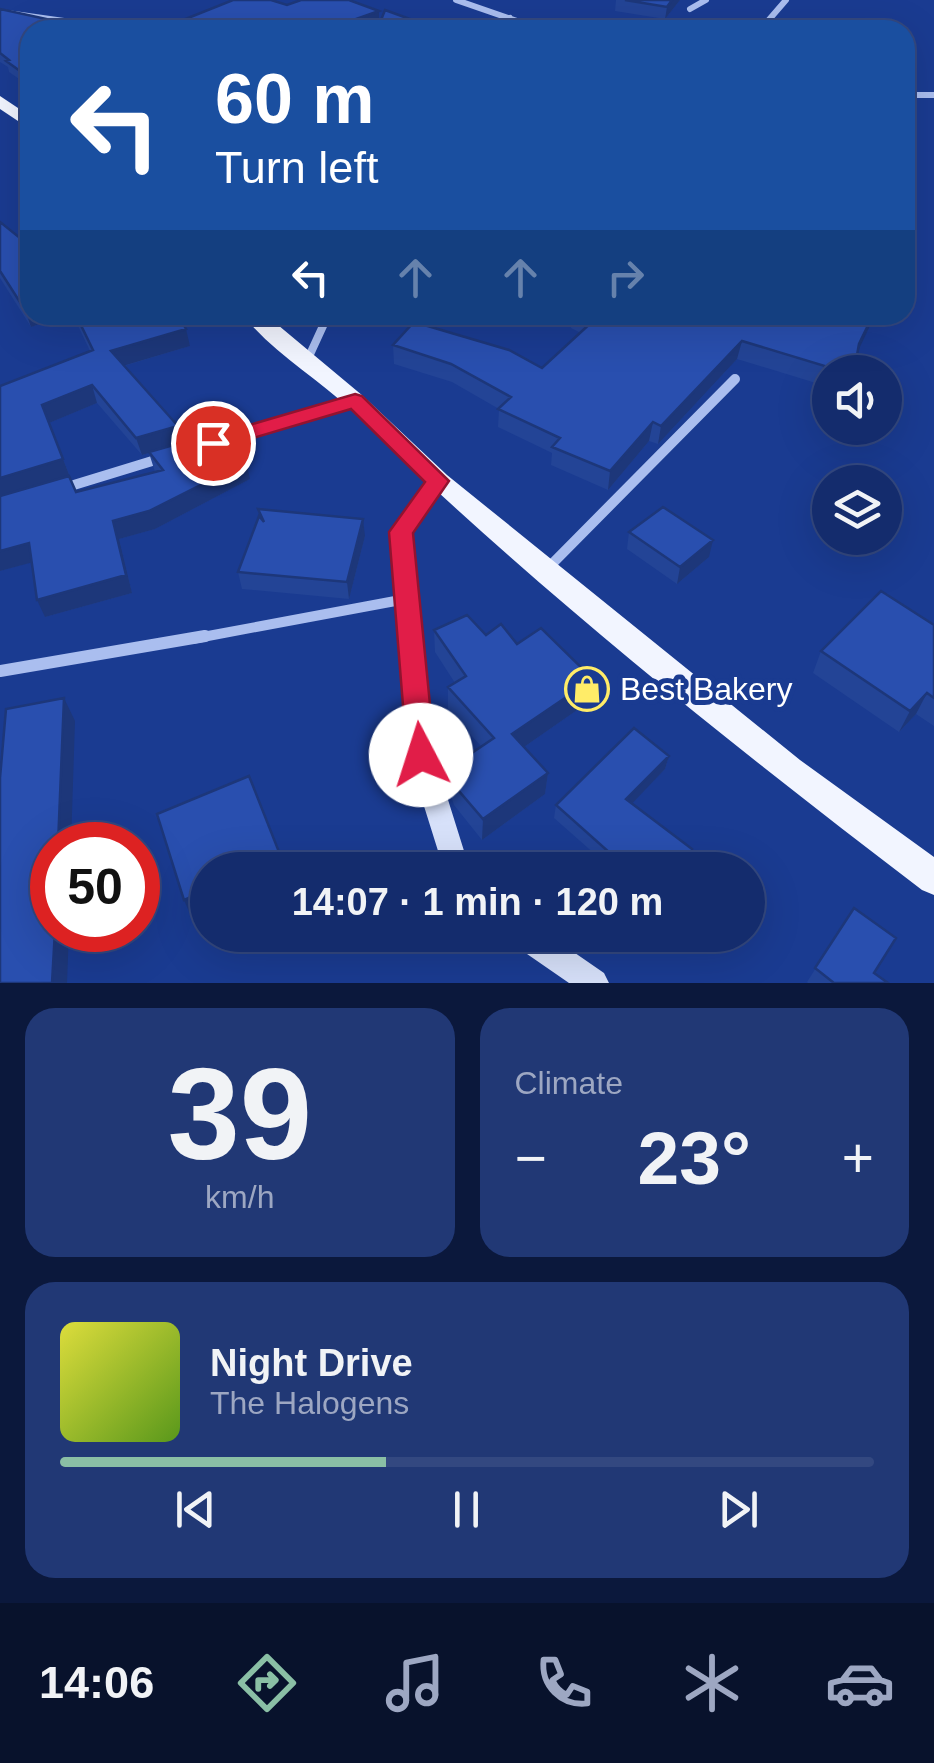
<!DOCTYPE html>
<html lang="en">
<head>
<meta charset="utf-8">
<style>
	body { margin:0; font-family:Arial,sans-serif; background:#213875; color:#f1f3f6; height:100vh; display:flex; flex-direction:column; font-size:38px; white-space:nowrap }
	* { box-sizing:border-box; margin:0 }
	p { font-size:32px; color:#9da7c2 }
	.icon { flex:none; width:55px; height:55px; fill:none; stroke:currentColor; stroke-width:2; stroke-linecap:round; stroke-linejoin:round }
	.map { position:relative; height:983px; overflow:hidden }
	.drawer { display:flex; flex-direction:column; gap:25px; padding:25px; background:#0b183c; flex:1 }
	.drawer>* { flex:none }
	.guide { position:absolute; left:20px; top:20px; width:895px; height:305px; border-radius:30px; box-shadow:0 10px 40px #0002,0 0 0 2px #334880; background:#1a4fa0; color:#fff; overflow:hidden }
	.fabs { position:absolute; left:812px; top:355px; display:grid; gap:20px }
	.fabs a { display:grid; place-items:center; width:90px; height:90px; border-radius:50%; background:#142c6d; box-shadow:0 10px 40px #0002,0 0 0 2px #334880; font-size:50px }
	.speed { position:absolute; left:30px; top:822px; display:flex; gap:20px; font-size:50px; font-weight:700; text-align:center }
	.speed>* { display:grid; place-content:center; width:130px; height:130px; border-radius:50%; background:#142c6d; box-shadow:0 10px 40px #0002,0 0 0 2px #334880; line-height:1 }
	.speed .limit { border:15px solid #d22; background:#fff; color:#111 }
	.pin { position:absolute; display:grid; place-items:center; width:85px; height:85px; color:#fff; margin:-42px; border:5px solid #fff; border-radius:50%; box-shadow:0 2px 10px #0007 }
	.me { position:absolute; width:110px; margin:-55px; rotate:355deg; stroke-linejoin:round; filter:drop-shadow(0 0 8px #0008) }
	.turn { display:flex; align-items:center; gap:35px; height:210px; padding:0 30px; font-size:45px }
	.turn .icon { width:130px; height:130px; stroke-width:2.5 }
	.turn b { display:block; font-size:70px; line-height:85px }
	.lanes { display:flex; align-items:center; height:95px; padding:0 30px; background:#0003; justify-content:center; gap:50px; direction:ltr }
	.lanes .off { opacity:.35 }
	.big { font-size:75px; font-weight:700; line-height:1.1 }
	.drawer .widget { flex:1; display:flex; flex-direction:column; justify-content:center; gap:15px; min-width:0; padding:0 35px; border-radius:30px; background:#213875 }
	.drawer .dial { align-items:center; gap:0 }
	.dial b { font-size:130px; line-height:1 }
	.song { display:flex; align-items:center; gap:30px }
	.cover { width:120px; height:120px; border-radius:15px; background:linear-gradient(135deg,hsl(60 70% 55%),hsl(90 70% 35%)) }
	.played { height:10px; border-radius:5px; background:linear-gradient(90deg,#8abfa5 40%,#334880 40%) }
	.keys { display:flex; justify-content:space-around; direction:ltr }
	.heat { display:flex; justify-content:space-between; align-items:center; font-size:55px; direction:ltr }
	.drawer .tiles { flex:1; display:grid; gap:25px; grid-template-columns:1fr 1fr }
	.widget:last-child { grid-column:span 2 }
	.trip { position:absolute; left:190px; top:852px; width:575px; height:100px; border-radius:50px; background:#142c6d; box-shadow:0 10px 40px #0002,0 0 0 2px #334880; font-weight:700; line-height:100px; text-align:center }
	.dock { display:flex; height:160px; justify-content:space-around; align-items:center; background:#08122c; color:#9da7c2 }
	.dock .icon { width:70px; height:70px }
	.dock .current { color:#8abfa5 }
	.dock b { font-size:45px; color:#f1f3f6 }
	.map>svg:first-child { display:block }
</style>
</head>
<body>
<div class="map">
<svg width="934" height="983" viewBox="0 0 934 983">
	<rect width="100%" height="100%" fill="#1a3b91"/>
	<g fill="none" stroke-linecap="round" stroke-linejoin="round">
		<path stroke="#aabeef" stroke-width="6" d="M456,0L543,30
			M690,9L706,0
			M0,12L128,30
			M767,22L786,0
			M492,30L510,18
			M905,95H934"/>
		<path stroke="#aabeef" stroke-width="8" d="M306,363L328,315"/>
		<path stroke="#aabeef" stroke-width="10" d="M188,450L354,401
			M64,488L162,458
			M547,569L735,379
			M192,639L406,599"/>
		<path stroke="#aabeef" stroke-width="12" d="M0,671L205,636"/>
		<path fill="#d7e1fa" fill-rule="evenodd" d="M438,474L448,481L411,533L434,755L465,854L476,870H444L408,755L391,532L431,476Z
			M510,935H549L604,973L609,983H569L514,945Z"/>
		<path fill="#f2f5ff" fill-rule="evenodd" d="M0,96L30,116V129L0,109Z
			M243,315H266L363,396L447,475L800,760L934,857V895L922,890C725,740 529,583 351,410C317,378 272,352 243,315Z"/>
	</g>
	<path fill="#234496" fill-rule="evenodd" d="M616,0H680L665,19L615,11Z
		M0,9L30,30V100L24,96L21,84L25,83L9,72L8,67L0,62Z
		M0,222L30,315H66L31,327L0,278Z
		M73,315H178L190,346L124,366L178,426L182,442L208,459L250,479L155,529L119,539L132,593L45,617L32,562L0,571V386L90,351ZM97,403L142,455L149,453L155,472L76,492L49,423Z
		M572,315H817L831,321L832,315H875L830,372V400L817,397L819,384L737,359L658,444L649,441L608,490L551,465L552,453L498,427L499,409L452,382L394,364L393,345L542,368L581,333L571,328Z
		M258,509L365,536L349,599L242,589L238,572L260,518Z
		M629,532L709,557L677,584L627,549Z
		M934,625V726L916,714L899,732L813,673L821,651Z
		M434,630L486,635L517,644L590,701L524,747L548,773L545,794L482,840L454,805L449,790L448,769L481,746L448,710V687L455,683L435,652Z
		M669,756L665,769L632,803L688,862L681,870H613L554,818L556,805Z
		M854,908L874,973L888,983H808L807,982Z"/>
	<path fill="#1d377a" d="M672,0H680L665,19L667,7Z
		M379,11V21L355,30H325Z
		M30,308V315H66L31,327L25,310Z
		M873,315H875L853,362L859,344Z
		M186,329L190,346L116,368L111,351Z
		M742,341L737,359L658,444L661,426Z
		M92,385L97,403L49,423L42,405Z
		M653,422L649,441L608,490L610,471Z
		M178,426L182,443L142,455L136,438Z
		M63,459L70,477L0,498V478Z
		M246,462L250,479L155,529L119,539L132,593L45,617L37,600L113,521Z
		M363,519L365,536L349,599L347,582Z
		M713,540L709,557L677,584L680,567Z
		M29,543L37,561L0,571V551Z
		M593,679L590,701L511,756L512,734Z
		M927,693L916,714L899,732L910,711Z
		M64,698L75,721L71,845H58Z
		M669,756L665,769L624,812L626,799Z
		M548,773L545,794L482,840L483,819Z
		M692,849L688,862L681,870H675Z
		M281,857L284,870H252Z
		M208,890V907L190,914L184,900Z
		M55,930H69L67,983H52Z"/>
	<path fill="#294faf" stroke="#1d377a" stroke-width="2.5" d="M233,0H271L287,5L301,0H349L379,11L325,30H158Z
		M625,0H672L667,7Z
		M0,9L97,30H30V78L6,61L9,60L0,53Z
		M385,10L440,30H377Z
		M30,82V92L21,84Z
		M0,222L30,246V308L25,310L0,271Z
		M76,315H178L186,329L111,351L178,426L136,438L92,385L42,405L63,459L0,478V386L93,350Z
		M583,315H817L832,321L834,315H873L859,344L854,372H830V380L822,379L825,366L742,341L661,426L653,422L610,471L552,447L560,438L498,409L511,397L451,364L393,345L414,322L509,350L542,368L594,320Z
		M191,440L208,459L242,450L246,462L149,511L113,521L126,575L37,600L29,543L0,551V496L69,476L76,492L163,470L149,452Z
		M663,507L713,540L680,567L629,532Z
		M258,509L363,519L347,582L238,572L259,516L264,522Z
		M881,591L934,625V698L927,693L910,711L821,651Z
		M467,615L486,635L501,624L517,644L541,628L593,679L512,734L548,773L483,819L453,784L448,769L494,738L448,687L466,676L434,630Z
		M64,698L58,845H52V930H55L52,983H0V778L6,709Z
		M634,728L669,756L626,799L692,849L675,870H629L556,805Z
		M249,776L281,857L252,870H208V890L184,900L157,814Z
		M854,908L896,938L874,973L888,983H834L815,968Z"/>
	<path fill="#e11d48" stroke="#92132f" stroke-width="2.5" d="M355,394L362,396L449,481L413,533L435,755L431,764L421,768L411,764L407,755L389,532L425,482L351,409L213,450L202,443L205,438Z"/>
	<defs>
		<g id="shop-ring" transform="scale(2.25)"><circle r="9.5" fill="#1a3b91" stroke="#ffec68" stroke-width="1.5"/><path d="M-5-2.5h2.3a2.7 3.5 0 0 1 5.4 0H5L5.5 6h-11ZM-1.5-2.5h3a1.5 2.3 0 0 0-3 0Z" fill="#ffec68"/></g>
	</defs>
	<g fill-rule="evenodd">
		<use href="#shop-ring" x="587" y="689"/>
	</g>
	<g text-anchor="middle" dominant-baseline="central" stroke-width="10" stroke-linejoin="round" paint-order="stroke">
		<g font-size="32" fill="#fff" stroke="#1a3b91" text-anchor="start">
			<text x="620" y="689">Best Bakery</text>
		</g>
	</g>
</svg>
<div class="fabs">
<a><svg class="icon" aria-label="sound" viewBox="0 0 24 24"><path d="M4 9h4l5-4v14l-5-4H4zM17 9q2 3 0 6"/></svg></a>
<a><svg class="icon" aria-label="layers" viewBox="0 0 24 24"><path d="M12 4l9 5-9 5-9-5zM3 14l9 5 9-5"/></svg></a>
</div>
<div class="speed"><div class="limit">50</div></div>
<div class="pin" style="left:213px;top:443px;background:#d93025"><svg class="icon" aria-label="arrive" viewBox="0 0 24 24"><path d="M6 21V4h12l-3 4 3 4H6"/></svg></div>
<svg class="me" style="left:421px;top:755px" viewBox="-20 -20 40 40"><circle r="19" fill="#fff"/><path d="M0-13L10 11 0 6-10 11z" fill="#e11d48"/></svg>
<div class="trip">14:07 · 1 min · 120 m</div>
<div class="guide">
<div class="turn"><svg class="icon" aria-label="left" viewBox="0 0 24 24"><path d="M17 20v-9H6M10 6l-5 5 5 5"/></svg><div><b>60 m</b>Turn left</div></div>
<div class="lanes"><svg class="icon" aria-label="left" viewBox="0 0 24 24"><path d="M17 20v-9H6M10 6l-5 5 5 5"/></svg><svg class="icon off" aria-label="ahead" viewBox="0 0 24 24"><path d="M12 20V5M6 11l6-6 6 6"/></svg><svg class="icon off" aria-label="ahead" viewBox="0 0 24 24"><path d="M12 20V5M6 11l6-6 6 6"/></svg><svg class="icon off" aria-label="right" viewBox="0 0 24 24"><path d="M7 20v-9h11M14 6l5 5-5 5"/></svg></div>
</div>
</div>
<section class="drawer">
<div class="tiles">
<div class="widget dial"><b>39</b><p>km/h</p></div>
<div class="widget"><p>Climate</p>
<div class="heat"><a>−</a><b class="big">23°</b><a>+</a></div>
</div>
<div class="widget">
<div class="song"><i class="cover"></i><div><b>Night Drive</b><p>The Halogens</p></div></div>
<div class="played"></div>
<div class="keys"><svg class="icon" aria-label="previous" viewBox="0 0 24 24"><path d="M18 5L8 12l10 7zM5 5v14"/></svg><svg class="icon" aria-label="pause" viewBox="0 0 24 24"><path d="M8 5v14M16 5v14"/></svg><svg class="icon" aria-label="next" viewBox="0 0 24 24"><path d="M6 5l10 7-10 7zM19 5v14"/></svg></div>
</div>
</div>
</section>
<nav class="dock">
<b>14:06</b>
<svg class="icon current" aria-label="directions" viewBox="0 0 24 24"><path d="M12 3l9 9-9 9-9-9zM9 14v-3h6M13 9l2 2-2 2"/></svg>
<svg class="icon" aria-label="music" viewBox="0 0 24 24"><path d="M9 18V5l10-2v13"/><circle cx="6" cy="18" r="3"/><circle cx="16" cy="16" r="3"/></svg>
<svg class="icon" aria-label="phone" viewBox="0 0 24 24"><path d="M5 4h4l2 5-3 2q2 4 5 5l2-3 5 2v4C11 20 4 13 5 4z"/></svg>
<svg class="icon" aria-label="climate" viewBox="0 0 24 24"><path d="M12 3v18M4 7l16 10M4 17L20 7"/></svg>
<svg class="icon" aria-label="car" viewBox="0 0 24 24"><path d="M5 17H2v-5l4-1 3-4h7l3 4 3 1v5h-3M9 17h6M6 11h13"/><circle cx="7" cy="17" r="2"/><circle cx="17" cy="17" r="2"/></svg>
</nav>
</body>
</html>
